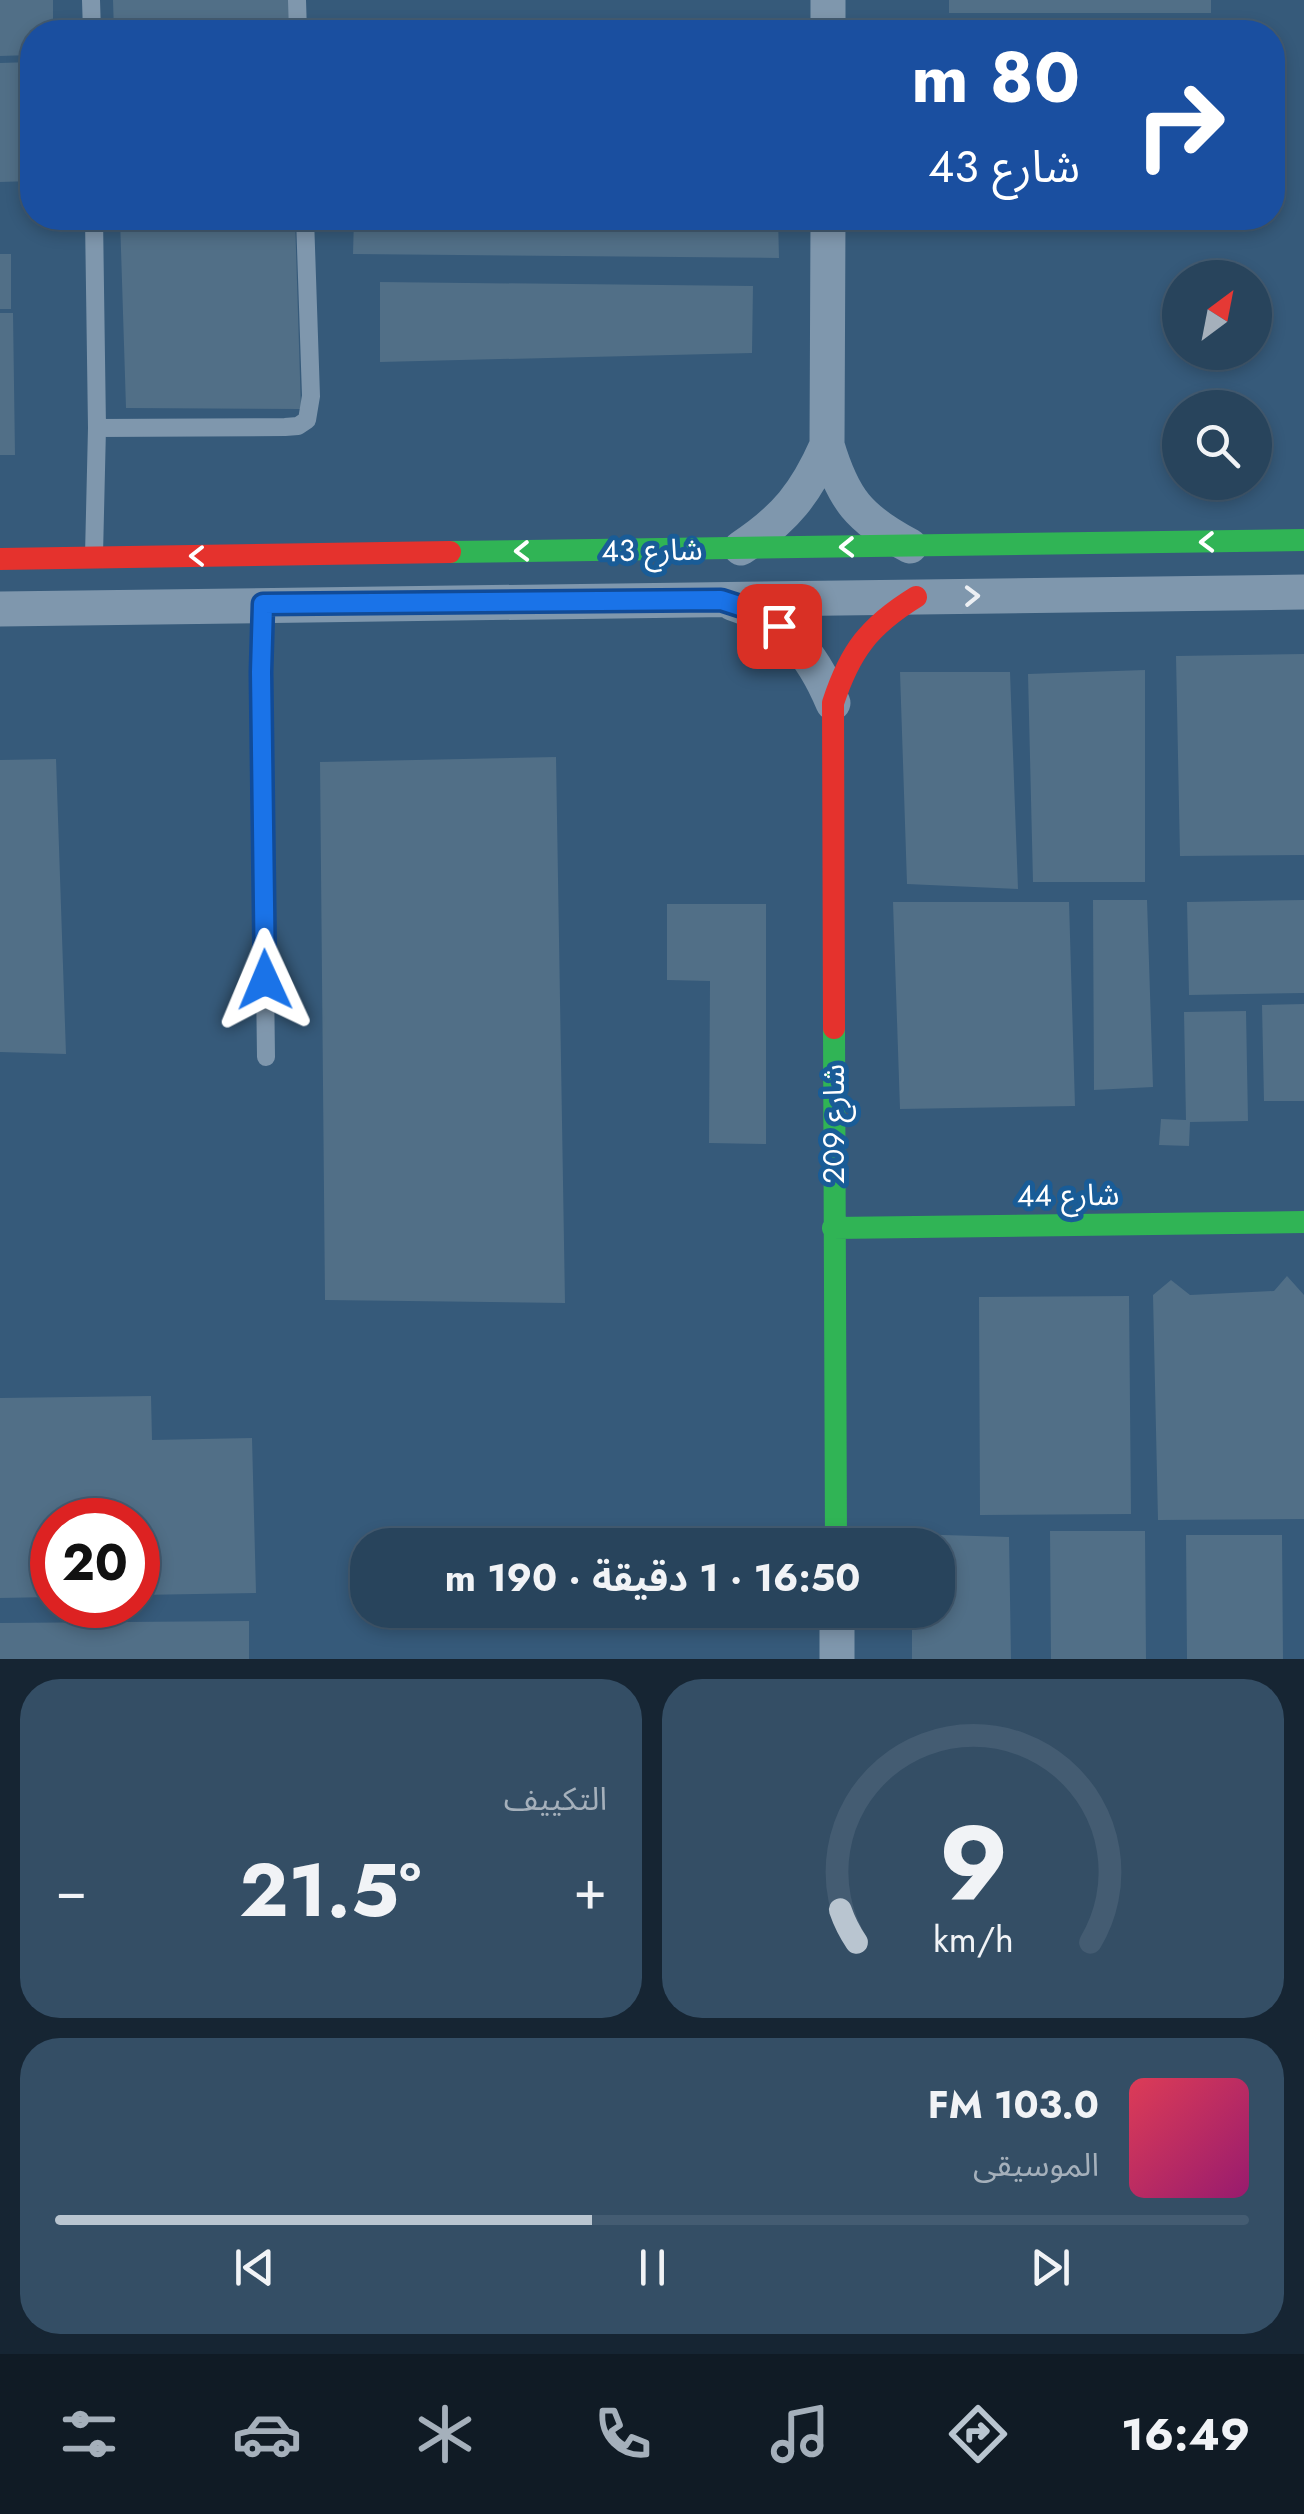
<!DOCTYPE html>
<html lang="ar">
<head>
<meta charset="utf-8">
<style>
	body { margin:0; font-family:Jost,"Noto Sans Arabic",sans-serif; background:#344e65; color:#f1f3f6; direction:rtl; height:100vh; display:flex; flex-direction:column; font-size:38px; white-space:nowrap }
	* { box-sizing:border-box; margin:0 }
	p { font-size:32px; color:#a5b0bb }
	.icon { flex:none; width:55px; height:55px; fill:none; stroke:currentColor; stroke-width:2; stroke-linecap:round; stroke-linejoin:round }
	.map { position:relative; height:1659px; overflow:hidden; direction:ltr }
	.panel { display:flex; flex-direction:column; gap:20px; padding:20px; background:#162533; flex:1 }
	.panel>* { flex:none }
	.guide { position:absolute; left:20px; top:20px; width:1265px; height:210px; border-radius:40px; box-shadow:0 5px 15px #0003,0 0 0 2px #445c72; direction:rtl; background:#1a4fa0; color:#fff; overflow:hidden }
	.needle { width:65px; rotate:32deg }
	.tools { position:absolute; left:1162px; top:260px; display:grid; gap:20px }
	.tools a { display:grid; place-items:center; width:110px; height:110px; border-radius:50%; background:#28445c; box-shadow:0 5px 15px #0003,0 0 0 2px #445c72; font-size:50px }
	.speed { position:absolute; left:30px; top:1498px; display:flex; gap:20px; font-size:50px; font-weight:700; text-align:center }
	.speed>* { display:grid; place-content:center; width:130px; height:130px; border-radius:50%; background:#28445c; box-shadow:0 5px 15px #0003,0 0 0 2px #445c72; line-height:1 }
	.speed .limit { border:15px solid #d22; background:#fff; color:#111 }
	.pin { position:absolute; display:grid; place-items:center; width:85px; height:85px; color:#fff; margin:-42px; border-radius:20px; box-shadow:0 5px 15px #0006 }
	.me { position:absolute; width:110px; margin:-55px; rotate:359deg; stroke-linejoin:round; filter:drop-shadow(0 0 8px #0008) }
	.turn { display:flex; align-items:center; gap:35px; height:210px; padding:0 40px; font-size:45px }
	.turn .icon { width:130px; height:130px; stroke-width:2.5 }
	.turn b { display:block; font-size:70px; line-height:85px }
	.big { font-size:75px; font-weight:700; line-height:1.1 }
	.panel .widget { flex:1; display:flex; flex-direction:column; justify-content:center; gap:15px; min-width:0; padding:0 35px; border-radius:40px; background:#344e65 }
	.panel .dial { align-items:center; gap:0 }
	.dial svg { height:260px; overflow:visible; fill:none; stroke:#445c72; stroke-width:7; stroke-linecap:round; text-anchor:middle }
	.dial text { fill:#f1f3f6; stroke:none }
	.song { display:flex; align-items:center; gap:30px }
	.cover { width:120px; height:120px; border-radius:15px; background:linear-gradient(135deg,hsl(350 70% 55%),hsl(320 70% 35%)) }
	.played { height:10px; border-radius:5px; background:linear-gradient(90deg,#b9c5d0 45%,#445c72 45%) }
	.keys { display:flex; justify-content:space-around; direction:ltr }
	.heat { display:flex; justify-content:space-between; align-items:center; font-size:55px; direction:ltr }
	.panel .tiles { flex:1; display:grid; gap:20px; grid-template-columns:1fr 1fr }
	.widget:last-child { grid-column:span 2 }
	.trip { position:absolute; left:350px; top:1528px; width:605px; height:100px; border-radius:40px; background:#28445c; box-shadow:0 5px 15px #0003,0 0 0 2px #445c72; font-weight:700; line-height:100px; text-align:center; direction:rtl }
	.tabs { display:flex; height:160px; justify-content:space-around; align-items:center; background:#101b25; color:#a5b0bb }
	.tabs .icon { width:70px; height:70px }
	.tabs .active { color:#b9c5d0 }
	.tabs b { font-size:45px; color:#f1f3f6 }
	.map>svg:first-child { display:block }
</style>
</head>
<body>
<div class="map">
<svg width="1304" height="1659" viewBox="0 0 1304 1659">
	<rect width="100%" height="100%" fill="#365a7a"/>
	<path fill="#516f87" d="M0,0H53V32H32V55L0,56Z
		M113,0H289L290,32H114Z
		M949,0H1211V13H949Z
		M949,21H1214V32H949Z
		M32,62V181L0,182V63Z
		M120,218H295L301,409L126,408Z
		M354,218H778L779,258L353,254Z
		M0,254H11V309H0Z
		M380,282L753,286L752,353L380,362Z
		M0,313H13L15,455H0Z
		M1304,654V855L1180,856L1176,656Z
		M1145,670V882H1033L1028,674Z
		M900,672H1010L1018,889L907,884Z
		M556,757L565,1303L325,1300L320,762Z
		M56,759L66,1054L0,1052V760Z
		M1093,900H1147L1153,1087L1094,1090Z
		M1304,900V993L1189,995L1187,902Z
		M893,902H1069L1075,1106L900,1109Z
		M667,904H766V1144L709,1143L710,981L667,980Z
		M1304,1004V1101H1264L1262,1005Z
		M1246,1011L1248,1121L1190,1122L1189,1146L1159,1145L1161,1119L1186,1120L1184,1012Z
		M1287,1276L1304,1295V1519L1158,1520L1153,1295L1171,1280L1190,1295L1274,1291Z
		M1129,1296L1131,1514L980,1515L979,1297Z
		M151,1396L152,1440L252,1438L256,1593L138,1595V1520H52V1597L0,1598V1398Z
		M1050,1531H1145L1146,1659H1051Z
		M911,1534L1009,1537L1011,1659H912V1610H938V1545H911Z
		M1186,1535H1282L1283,1659H1187Z
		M249,1621V1659H0V1623Z"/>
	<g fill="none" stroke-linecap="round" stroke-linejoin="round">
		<path stroke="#7f97ad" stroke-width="18" d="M91,0L92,32
			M297,0L298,32
			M97,428L285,427L298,426L307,420L311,396L305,218
			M94,555L97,428L94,218
			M263,604L261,672L266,1057"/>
		<path stroke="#7f97ad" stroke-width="35" d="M828,0V32
			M828,218L827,445C843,499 859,519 910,546
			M741,548C785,519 806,493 827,445
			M732,603C785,620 812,653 833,703
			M0,609L1304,592
			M837,1610V1659"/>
		<path stroke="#30b455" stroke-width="22" d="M450,552L1304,540
			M834,1028L836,1545
			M833,1228L1304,1222"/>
		<path stroke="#e5322d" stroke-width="22" d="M0,559L450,552
			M834,1028L833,703C850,651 869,626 916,597"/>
	</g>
	<defs><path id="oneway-chevron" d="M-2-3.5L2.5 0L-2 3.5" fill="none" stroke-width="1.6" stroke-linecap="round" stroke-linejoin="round" transform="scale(2.5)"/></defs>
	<g stroke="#fff">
		<use href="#oneway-chevron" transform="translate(1207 542) rotate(179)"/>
		<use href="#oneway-chevron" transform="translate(847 547) rotate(179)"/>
		<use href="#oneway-chevron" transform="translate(522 551) rotate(179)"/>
		<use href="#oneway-chevron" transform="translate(197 556) rotate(180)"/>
	</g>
	<use stroke="#eceff3" href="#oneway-chevron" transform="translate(972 596) rotate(-1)"/>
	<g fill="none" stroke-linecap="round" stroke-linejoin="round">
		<g stroke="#114b97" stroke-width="25">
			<path id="route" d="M265,980L261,672L263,604L721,600L752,610L779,626"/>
		</g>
		<use href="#route" stroke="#1a73e8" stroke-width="18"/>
	</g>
	<g text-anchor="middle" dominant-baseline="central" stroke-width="10" stroke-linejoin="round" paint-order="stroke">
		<g font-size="30" fill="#fff" stroke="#195c97">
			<text transform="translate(652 550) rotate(-1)">شارع 43</text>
			<text transform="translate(833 1124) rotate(-90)">شارع 209</text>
			<text transform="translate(1068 1195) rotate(-1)">شارع 44</text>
		</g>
	</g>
</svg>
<div class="tools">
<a><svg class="needle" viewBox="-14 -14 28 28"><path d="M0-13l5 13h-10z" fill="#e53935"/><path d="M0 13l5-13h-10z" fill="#a5b0bb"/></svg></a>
<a><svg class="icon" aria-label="search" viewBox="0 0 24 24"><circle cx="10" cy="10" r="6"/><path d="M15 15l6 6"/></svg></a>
</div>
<div class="speed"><div class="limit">20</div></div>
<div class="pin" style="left:779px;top:626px;background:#d93025"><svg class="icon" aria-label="arrive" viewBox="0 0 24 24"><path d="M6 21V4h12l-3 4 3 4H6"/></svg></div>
<svg class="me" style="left:265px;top:980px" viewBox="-20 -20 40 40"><path d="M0-17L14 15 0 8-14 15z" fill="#1a73e8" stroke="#fff" stroke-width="4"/></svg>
<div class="trip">16:50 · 1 دقيقة · 190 m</div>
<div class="guide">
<div class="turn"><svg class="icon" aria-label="right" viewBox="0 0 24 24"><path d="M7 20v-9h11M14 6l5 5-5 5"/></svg><div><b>80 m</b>شارع 43</div></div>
</div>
</div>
<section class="panel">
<div class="tiles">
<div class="widget dial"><svg viewBox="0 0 100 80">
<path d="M14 69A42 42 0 1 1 86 69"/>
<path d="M14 69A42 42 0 0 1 9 59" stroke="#b9c5d0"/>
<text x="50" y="56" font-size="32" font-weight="700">9</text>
<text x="50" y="72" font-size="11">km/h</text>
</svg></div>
<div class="widget"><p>التكييف</p>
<div class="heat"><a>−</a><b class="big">21.5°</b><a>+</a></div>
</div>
<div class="widget">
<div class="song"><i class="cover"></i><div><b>103.0 FM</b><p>الموسيقى</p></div></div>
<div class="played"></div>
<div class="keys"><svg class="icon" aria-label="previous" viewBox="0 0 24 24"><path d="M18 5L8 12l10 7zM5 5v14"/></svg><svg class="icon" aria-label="pause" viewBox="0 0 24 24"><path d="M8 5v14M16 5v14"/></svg><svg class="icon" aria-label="next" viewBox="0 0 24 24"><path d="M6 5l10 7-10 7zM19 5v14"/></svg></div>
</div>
</div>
</section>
<nav class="tabs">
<b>16:49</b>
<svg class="icon active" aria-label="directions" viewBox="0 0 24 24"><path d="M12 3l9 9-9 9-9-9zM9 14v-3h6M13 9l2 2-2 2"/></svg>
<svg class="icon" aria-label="music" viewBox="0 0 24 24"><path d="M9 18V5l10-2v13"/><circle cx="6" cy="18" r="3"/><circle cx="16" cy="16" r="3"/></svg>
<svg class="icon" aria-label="phone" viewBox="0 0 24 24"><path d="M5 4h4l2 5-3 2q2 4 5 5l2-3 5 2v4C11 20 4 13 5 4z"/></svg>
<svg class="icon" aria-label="climate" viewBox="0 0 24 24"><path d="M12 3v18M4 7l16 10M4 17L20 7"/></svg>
<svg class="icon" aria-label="car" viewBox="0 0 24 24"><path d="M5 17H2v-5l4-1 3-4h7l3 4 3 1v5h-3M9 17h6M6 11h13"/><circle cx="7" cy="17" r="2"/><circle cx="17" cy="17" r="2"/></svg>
<svg class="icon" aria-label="filters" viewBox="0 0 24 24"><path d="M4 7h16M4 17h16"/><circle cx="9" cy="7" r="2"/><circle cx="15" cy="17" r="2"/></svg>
</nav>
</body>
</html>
